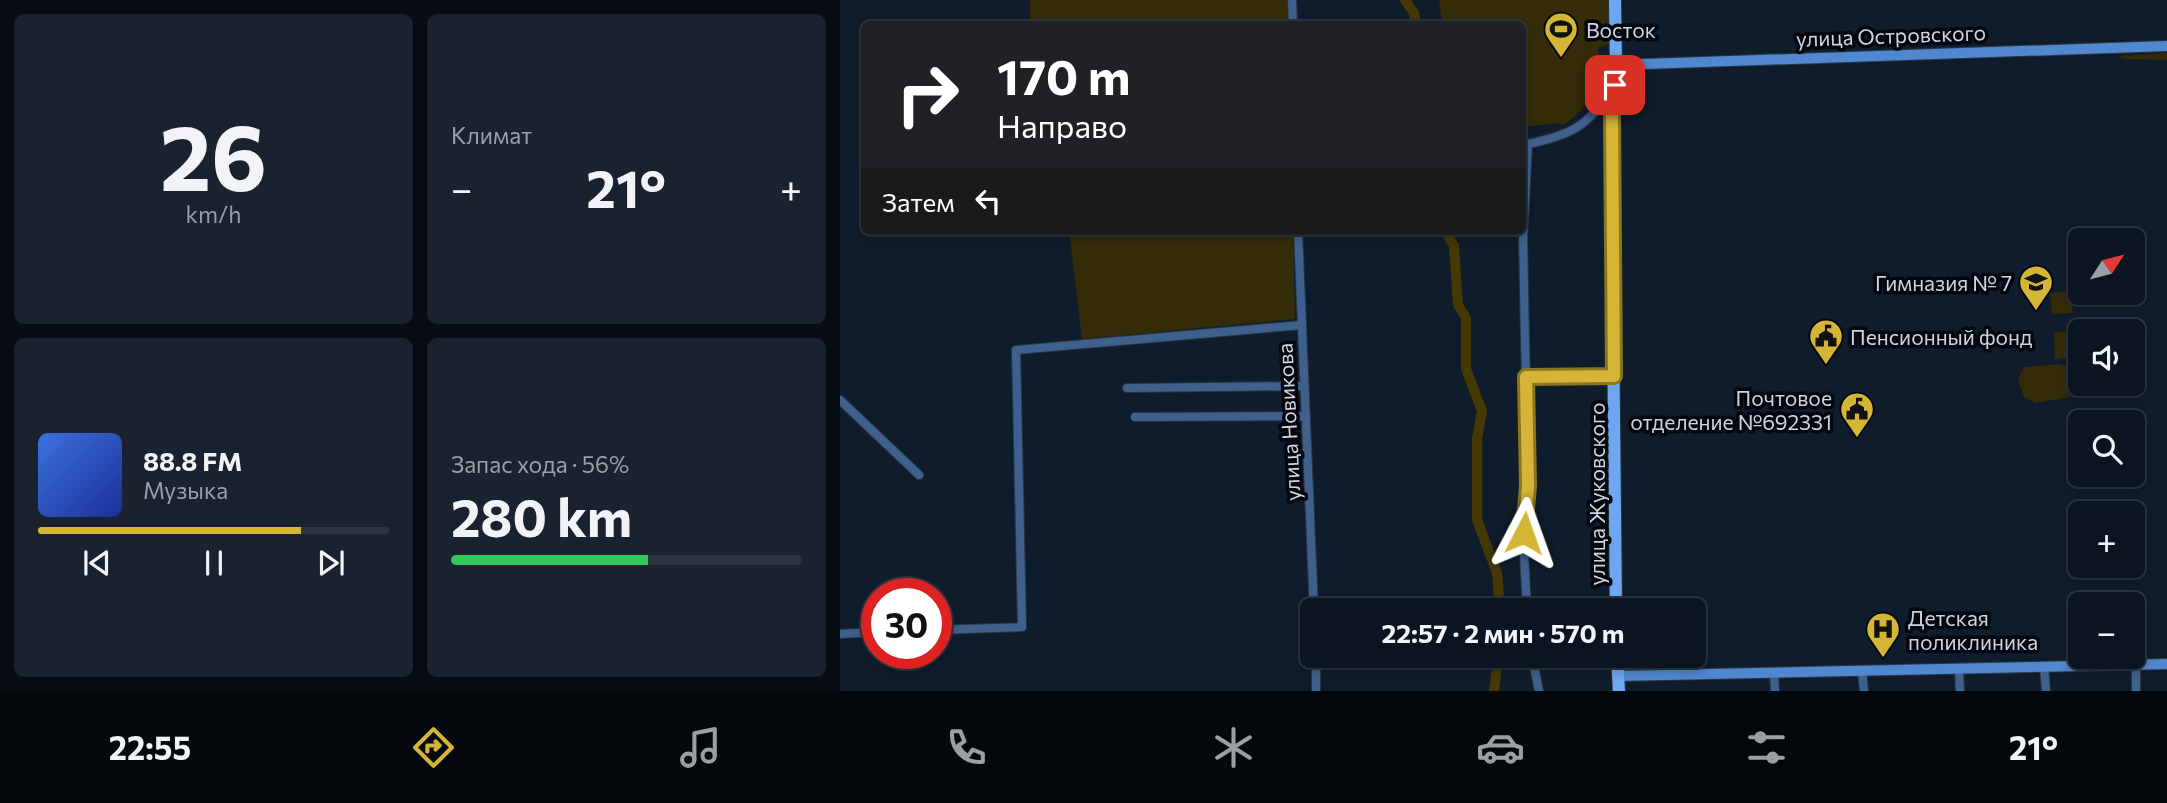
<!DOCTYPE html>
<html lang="ru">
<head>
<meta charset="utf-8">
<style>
	body { margin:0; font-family:Commissioner,sans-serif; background:#19222e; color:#f1f3f6; height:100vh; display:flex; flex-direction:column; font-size:26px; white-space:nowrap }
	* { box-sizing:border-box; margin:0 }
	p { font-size:23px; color:#9a9fa5 }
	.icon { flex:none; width:38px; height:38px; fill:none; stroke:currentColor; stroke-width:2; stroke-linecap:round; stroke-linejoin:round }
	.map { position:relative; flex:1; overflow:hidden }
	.drawer { display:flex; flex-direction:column; gap:14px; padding:14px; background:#060c12; width:840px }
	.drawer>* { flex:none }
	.top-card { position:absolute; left:21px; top:21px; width:665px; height:214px; border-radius:10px; box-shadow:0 4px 10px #0003,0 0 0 2px #2b343f; background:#202124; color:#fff; overflow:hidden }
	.needle { width:46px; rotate:54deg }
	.controls { position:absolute; left:1228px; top:228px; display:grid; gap:14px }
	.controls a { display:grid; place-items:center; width:77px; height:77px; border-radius:10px; background:#0b1521; box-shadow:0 4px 10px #0003,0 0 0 2px #2b343f; font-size:35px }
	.speed { position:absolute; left:21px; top:578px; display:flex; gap:14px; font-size:35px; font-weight:700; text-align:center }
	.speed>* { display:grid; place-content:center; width:91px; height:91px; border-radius:50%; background:#0b1521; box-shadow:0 4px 10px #0003,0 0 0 2px #2b343f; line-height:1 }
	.speed .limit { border:10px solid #d22; background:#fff; color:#111 }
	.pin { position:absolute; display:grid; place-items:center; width:60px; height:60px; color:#fff; margin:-30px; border-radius:14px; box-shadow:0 4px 10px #0006 }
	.me { position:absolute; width:77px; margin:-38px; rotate:4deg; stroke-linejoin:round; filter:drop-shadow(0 0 5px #0008) }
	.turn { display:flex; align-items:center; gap:24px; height:147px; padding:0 21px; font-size:32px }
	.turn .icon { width:91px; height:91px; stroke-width:2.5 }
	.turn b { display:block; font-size:49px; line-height:60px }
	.then { display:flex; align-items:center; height:66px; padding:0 21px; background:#0003; gap:14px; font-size:26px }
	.big { font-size:52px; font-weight:700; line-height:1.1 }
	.drawer .card { flex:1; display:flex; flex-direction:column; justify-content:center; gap:10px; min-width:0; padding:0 24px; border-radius:10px; background:#19222e }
	.drawer .dial { align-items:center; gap:0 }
	.dial b { font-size:91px; line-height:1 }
	.song { display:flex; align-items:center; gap:21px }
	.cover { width:84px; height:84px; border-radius:10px; background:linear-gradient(135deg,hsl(220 70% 55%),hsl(230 70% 35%)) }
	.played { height:7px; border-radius:4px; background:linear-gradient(90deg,#d5b535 75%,#2b343f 75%) }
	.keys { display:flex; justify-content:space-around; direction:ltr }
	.heat { display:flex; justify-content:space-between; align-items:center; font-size:38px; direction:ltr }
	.charge { height:10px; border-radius:5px; background:linear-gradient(90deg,#34c759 56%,#2b343f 0) }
	.drawer .tiles { flex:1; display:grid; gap:14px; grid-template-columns:repeat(2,1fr) }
	.trip { position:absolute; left:460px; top:598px; width:406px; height:70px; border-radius:10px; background:#0b1521; box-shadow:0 4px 10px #0003,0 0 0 2px #2b343f; font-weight:700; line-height:70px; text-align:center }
	.dock { display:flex; height:112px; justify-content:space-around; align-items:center; background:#04080d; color:#9a9fa5 }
	.dock .icon { width:49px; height:49px }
	.dock .on { color:#d5b535 }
	.dock b { font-size:32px; color:#f1f3f6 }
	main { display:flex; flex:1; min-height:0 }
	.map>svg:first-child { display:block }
</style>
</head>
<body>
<main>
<section class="drawer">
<div class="tiles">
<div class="card dial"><b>26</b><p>km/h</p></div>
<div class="card"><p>Климат</p>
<div class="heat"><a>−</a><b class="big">21°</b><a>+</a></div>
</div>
<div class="card">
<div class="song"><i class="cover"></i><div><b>88.8 FM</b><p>Музыка</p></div></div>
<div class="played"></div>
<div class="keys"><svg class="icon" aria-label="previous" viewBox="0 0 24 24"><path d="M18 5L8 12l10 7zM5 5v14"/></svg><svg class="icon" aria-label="pause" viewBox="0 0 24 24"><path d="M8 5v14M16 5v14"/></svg><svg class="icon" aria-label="next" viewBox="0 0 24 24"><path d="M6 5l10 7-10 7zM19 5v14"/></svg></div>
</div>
<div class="card"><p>Запас хода · 56%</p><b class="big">280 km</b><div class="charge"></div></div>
</div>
</section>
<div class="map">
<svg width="1327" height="691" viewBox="0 0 1327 691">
	<rect width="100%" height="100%" fill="#0f1c2c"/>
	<path fill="#342b08" d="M190,0H448L449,24H190Z
		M599,0H769L770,44L758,48C765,86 753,103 723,126L720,123L683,127L682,24H602Z
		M1327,53V60L1283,59L1278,56Z
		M229,231H453L455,319L242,339Z
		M1230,291L1233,313L1212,314L1210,293Z
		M1230,331L1231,358L1215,359L1214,332Z
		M1221,364C1237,370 1240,384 1230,397L1196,403L1184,397L1178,379L1184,367Z"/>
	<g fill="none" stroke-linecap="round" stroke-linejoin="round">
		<path stroke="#453800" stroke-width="10" d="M565,0L574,13L576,24
			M605,231L614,246L618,305L626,318V369L642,411L637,439V520L657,573L660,611
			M654,691L658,656"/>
		<g stroke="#2a3645" stroke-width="10">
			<path id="minor" d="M452,0L453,24
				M458,231L474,611
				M686,377L774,376
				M287,388L464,386
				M0,400L79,475
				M295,417L466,416
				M687,611L683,533L688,486L683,238L688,144C731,135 746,127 772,91
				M96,630L182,627L176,350L462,325
				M0,634L37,632
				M476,656V691
				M692,656L699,691
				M1204,666L1206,691
				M1119,669L1120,691
				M1022,671L1024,691
				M934,673L935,691
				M1296,691V664"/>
		</g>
		<g stroke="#2a3645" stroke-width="12">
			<path id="secondary" d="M776,65L1327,46
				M778,676L1327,664"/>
		</g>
		<g stroke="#2a3645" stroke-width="14">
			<path id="primary" d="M775,0L776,65L772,114V225L776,611
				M777,656L779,691"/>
		</g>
		<use href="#minor" stroke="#3f608c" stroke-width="8"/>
		<use href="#secondary" stroke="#5087ce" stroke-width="10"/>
		<use href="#primary" stroke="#6ea6ef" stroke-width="12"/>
	</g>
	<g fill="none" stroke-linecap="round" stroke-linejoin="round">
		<g stroke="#8a7622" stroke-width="18">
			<path id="route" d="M684,533L688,486L686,377L774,376L772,114L775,85"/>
		</g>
		<use href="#route" stroke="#d5b535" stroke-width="12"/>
	</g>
	<defs>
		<g id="stadium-pin" transform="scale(1.75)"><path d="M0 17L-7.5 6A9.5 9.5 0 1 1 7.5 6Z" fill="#d5b535" stroke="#03060d"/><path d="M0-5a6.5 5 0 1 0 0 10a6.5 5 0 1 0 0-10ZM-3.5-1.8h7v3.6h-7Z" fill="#111"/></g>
		<g id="school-pin" transform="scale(1.75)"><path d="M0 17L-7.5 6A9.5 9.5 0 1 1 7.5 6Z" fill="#d5b535" stroke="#03060d"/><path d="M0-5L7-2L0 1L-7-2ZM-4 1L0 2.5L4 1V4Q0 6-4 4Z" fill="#111"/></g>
		<g id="civic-pin" transform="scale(1.75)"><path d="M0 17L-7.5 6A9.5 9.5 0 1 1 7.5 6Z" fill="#d5b535" stroke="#03060d"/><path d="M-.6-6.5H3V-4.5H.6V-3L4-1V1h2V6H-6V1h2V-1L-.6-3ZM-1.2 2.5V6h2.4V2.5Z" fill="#111"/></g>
		<g id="hospital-pin" transform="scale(1.75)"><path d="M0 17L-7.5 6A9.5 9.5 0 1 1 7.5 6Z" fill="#d5b535" stroke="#03060d"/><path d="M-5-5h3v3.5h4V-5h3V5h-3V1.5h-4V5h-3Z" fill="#111"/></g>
	</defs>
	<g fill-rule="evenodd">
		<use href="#stadium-pin" x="721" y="29"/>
		<use href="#school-pin" x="1196" y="282"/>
		<use href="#civic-pin" x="986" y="336"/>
		<use href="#civic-pin" x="1017" y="409"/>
		<use href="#hospital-pin" x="1043" y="629"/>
	</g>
	<g text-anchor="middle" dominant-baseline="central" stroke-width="7" stroke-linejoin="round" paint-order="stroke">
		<g font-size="21" fill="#cdd5e1" stroke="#03060d" text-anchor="start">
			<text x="746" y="29">Восток</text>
			<text x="1172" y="282" text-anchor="end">Гимназия № 7</text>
			<text x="1010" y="336">Пенсионный фонд</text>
			<text x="992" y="397" text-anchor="end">Почтовое<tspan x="992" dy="24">отделение №692331</tspan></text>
			<text x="1068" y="617">Детская<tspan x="1068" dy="24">поликлиника</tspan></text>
		</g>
		<g font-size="21" fill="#cdd5e1" stroke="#03060d">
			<text transform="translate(1051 35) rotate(-2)">улица Островского</text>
			<text transform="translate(448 422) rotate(-93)">улица Новикова</text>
			<text transform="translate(756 494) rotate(-90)">улица Жуковского</text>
		</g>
	</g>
</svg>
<div class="controls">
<a><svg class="needle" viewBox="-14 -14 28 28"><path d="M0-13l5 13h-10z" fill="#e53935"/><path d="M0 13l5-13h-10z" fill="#9a9fa5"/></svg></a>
<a><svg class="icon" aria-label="sound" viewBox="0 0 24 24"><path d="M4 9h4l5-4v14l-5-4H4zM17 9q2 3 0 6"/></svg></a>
<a><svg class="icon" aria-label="search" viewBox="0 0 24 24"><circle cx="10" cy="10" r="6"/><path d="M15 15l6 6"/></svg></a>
<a>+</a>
<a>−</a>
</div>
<div class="speed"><div class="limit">30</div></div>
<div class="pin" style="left:775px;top:85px;background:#d93025"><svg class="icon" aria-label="arrive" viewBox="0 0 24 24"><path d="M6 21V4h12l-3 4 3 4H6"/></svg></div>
<svg class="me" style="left:684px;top:533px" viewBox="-20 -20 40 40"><path d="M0-17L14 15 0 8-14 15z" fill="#d5b535" stroke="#fff" stroke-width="4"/></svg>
<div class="trip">22:57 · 2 мин · 570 m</div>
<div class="top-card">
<div class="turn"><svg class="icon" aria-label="right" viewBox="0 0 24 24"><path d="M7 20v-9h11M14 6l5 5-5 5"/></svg><div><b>170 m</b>Направо</div></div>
<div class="then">Затем<svg class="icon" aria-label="left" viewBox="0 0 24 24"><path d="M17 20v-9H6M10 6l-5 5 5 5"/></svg></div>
</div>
</div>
</main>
<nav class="dock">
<b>22:55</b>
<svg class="icon on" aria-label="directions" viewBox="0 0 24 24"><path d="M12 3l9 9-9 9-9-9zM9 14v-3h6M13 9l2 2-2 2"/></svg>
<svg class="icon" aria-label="music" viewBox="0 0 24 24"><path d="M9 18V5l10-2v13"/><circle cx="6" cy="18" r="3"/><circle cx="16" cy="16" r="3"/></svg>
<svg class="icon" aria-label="phone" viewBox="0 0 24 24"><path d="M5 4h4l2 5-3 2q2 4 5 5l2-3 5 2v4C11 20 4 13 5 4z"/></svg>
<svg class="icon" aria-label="climate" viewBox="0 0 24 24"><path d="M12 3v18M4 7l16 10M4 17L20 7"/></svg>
<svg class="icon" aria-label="car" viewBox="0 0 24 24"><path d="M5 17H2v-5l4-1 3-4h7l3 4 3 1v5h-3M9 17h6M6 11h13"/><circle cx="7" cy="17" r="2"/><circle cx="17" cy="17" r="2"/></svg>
<svg class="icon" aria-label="filters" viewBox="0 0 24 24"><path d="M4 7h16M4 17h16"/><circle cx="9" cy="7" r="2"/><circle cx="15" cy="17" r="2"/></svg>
<b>21°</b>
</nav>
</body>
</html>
